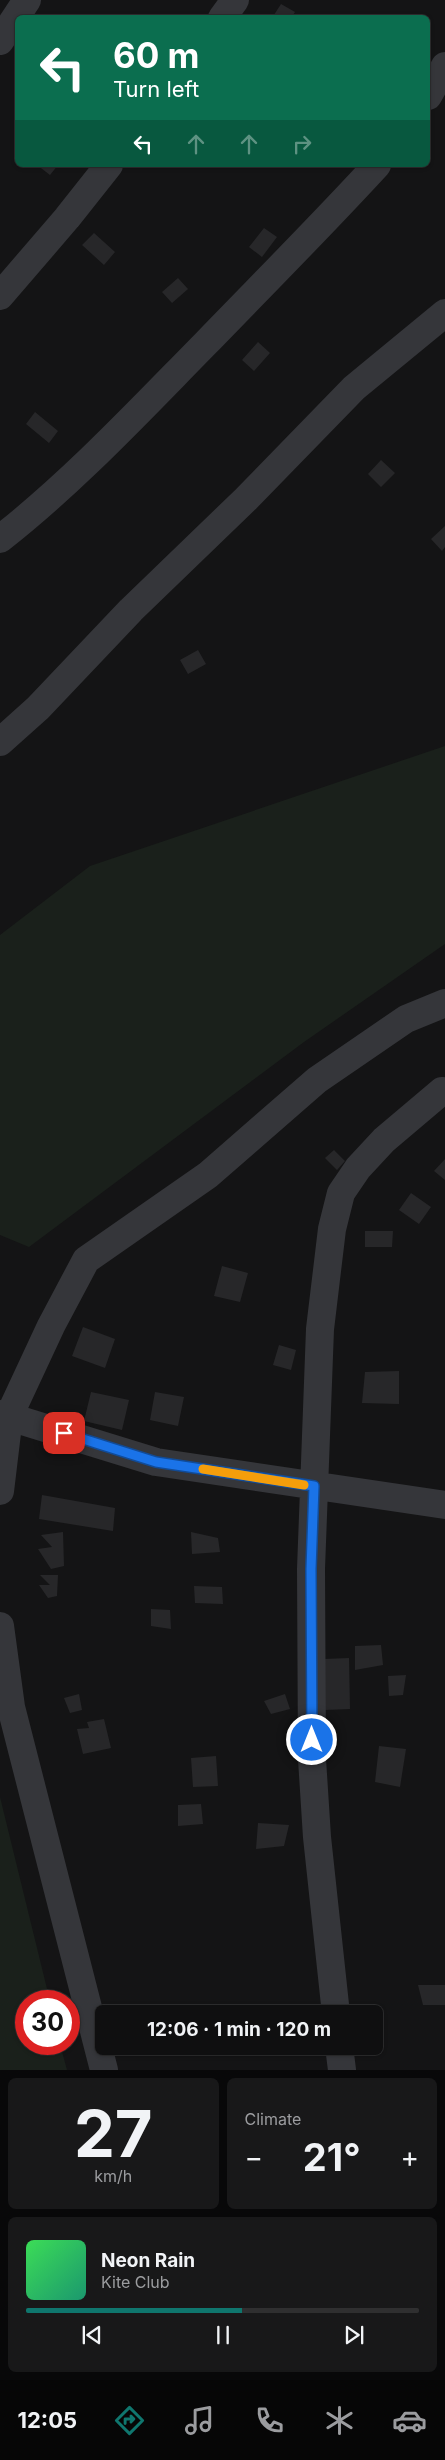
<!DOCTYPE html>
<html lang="en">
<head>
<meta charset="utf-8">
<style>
	body { margin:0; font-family:Inter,sans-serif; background:#181819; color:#f1f3f6; height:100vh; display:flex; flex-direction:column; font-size:19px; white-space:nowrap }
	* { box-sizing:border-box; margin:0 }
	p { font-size:16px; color:#9b9c9f }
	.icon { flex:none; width:28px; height:28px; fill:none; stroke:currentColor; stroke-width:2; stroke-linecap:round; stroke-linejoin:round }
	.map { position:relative; height:2070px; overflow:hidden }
	.side { display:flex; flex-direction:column; gap:8px; padding:8px; background:#080809; flex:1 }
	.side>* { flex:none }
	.hud { position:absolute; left:15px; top:15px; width:415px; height:152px; border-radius:8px; box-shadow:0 1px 4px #0004,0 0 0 1px #2f2f30; background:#0b6e4f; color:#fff; overflow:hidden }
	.speed { position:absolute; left:15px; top:1990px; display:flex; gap:10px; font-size:25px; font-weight:700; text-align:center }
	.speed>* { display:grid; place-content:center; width:65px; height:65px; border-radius:50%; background:#0f0f10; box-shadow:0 1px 4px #0004,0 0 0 1px #2f2f30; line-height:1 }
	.speed .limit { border:8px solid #d22; background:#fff; color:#111 }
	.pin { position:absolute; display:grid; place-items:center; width:42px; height:42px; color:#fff; margin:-21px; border-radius:10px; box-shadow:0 2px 8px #0006 }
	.me { position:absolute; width:55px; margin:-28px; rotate:0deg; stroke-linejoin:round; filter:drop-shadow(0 0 4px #0008) }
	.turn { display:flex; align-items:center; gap:18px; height:105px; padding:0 15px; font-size:22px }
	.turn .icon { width:65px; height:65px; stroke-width:2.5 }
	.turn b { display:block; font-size:35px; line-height:42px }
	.lanes { display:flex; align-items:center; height:48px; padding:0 15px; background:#0003; justify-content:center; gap:25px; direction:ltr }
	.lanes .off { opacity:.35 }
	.big { font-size:38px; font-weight:700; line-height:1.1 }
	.side .tile { flex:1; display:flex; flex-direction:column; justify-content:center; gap:8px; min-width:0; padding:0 18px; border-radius:8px; background:#181819 }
	.side .dial { align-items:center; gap:0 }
	.dial b { font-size:65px; line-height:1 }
	.song { display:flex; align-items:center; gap:15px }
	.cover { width:60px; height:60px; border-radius:8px; background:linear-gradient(135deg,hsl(130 70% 55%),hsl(160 70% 35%)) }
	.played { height:5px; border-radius:2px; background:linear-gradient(90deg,#0f766e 55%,#2f2f30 55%) }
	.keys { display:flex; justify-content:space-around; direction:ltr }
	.heat { display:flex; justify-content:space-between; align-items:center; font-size:28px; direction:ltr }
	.side .tiles { flex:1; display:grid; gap:8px; grid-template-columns:1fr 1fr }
	.tile:last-child { grid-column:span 2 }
	.trip { position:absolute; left:95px; top:2005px; width:288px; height:50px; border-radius:8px; background:#0f0f10; box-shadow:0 1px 4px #0004,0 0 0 1px #2f2f30; font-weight:700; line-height:50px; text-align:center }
	.dock { display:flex; height:80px; justify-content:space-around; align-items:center; background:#060606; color:#9b9c9f }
	.dock .icon { width:35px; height:35px }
	.dock .on { color:#0f766e }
	.dock b { font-size:22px; color:#f1f3f6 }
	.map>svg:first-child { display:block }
</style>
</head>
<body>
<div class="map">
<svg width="445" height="2070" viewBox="0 0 445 2070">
	<rect width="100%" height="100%" fill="#141415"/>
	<path fill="#1a201b" d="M445,746V944L304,1042L29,1247L0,1235V935L90,866Z
		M0,1797L50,2001H26V2044H60L67,2070H0Z"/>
	<path fill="#272729" d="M281,4L295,12L291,18H272Z
		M37,165H58L50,175Z
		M264,228L277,237L262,257L249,247Z
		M94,233L115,252L104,265L82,245Z
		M178,278L188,289L172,303L162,292Z
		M258,342L270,353L254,371L242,360Z
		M35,412L58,431L49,443L26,424Z
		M381,460L395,473L381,487L368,474Z
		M445,526V547L442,551L431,539Z
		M198,650L206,664L188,674L180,660Z
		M334,1150L345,1161L337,1170L325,1158Z
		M445,1159V1180L434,1171Z
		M411,1193L431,1207L419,1224L399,1210Z
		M365,1231H393L392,1247H365Z
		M222,1266L248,1273L240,1302L214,1296Z
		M83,1327L115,1339L105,1368L72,1356Z
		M279,1345L296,1350L291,1370L273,1365Z
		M399,1371V1404L362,1403L365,1372Z
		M91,1392L129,1400L122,1430L84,1421Z
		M155,1392L184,1397L178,1426L150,1420Z
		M42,1495L115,1508L113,1531L39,1519Z
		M63,1532L64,1566L51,1569L38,1549L52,1547L41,1535Z
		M191,1532L218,1538L220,1552L192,1554Z
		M40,1575H58L57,1596L48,1598L39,1585H50Z
		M194,1586L222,1587L223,1604L195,1603Z
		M151,1609L170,1610L171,1629L151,1626Z
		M381,1645L383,1665L355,1670V1646Z
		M349,1658L350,1709L325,1710L324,1659Z
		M406,1675L403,1695L389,1696L388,1676Z
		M79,1694L82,1710L70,1713L64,1698Z
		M285,1694L290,1709L271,1714L264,1701Z
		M104,1719L111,1748L83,1754L77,1729L89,1728L87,1722Z
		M379,1746L406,1749L400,1787L375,1782Z
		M216,1756L218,1786L193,1787L191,1758Z
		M201,1804L203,1824L178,1826V1805Z
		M258,1823L289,1825L284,1846L256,1849Z
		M418,1985H445V2005H423Z"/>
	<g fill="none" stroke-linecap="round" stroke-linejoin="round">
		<path stroke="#35363a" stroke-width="28" d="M222,18L235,0
			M0,41L27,0
			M428,96L445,66
			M0,296L67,218L109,165
			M0,539C74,481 140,410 206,343C263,284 321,226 377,165
			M0,742L38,708L131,610L246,499L354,388L445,313
			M0,1414L156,1462L445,1505
			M0,1491L9,1416L51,1326L86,1260L208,1175L317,1080L406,1019L445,1003
			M0,1626L11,1707L104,2070
			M336,2014L317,1837L312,1759L311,1569L320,1329L332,1229L341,1193L358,1168L384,1140L442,1091
			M339,2046L342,2070"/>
	</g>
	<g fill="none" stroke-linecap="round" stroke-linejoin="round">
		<g stroke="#114b97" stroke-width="12">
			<path id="route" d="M64,1433L156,1462L314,1486L311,1569L312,1740"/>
		</g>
		<use href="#route" stroke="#1a73e8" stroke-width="9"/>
		<path stroke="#f59e0b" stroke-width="9" d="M203,1469L304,1485"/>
	</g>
</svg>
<div class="speed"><div class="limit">30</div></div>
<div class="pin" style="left:64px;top:1433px;background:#d93025"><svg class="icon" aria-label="arrive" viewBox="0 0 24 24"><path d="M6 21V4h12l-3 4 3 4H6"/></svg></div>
<svg class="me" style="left:312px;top:1740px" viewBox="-20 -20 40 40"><circle r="17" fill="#1a73e8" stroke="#fff" stroke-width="3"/><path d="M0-11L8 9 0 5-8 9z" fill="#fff"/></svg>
<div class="trip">12:06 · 1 min · 120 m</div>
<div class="hud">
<div class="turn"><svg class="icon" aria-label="left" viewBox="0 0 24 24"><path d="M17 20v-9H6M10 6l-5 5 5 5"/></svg><div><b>60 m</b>Turn left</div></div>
<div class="lanes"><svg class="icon" aria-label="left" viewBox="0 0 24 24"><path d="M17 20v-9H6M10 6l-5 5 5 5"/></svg><svg class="icon off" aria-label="ahead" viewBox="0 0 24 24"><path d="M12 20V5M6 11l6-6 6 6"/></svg><svg class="icon off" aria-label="ahead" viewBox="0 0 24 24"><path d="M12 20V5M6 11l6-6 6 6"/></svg><svg class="icon off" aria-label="right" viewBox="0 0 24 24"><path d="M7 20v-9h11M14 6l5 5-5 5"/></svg></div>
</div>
</div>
<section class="side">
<div class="tiles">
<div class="tile dial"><b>27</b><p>km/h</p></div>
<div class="tile"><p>Climate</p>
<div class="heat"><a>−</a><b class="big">21°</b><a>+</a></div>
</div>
<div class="tile">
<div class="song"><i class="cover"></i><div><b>Neon Rain</b><p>Kite Club</p></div></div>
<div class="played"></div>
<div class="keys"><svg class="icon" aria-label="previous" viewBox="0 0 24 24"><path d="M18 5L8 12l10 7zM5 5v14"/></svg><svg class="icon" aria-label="pause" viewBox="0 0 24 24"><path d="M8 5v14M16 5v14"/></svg><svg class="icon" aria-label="next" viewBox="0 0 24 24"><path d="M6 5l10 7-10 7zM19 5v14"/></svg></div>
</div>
</div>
</section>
<nav class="dock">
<b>12:05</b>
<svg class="icon on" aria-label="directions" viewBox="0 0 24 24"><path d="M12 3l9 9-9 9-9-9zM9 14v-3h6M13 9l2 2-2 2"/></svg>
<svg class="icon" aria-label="music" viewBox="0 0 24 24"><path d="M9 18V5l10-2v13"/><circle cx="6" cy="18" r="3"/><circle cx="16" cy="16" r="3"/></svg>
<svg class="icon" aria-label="phone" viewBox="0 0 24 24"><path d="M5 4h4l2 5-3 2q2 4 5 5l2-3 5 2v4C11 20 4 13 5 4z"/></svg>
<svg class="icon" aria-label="climate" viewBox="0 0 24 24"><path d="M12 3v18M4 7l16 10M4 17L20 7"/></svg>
<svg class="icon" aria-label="car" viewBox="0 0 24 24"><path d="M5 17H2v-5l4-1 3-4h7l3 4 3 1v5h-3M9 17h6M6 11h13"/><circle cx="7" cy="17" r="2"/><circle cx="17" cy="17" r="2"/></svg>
</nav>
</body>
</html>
